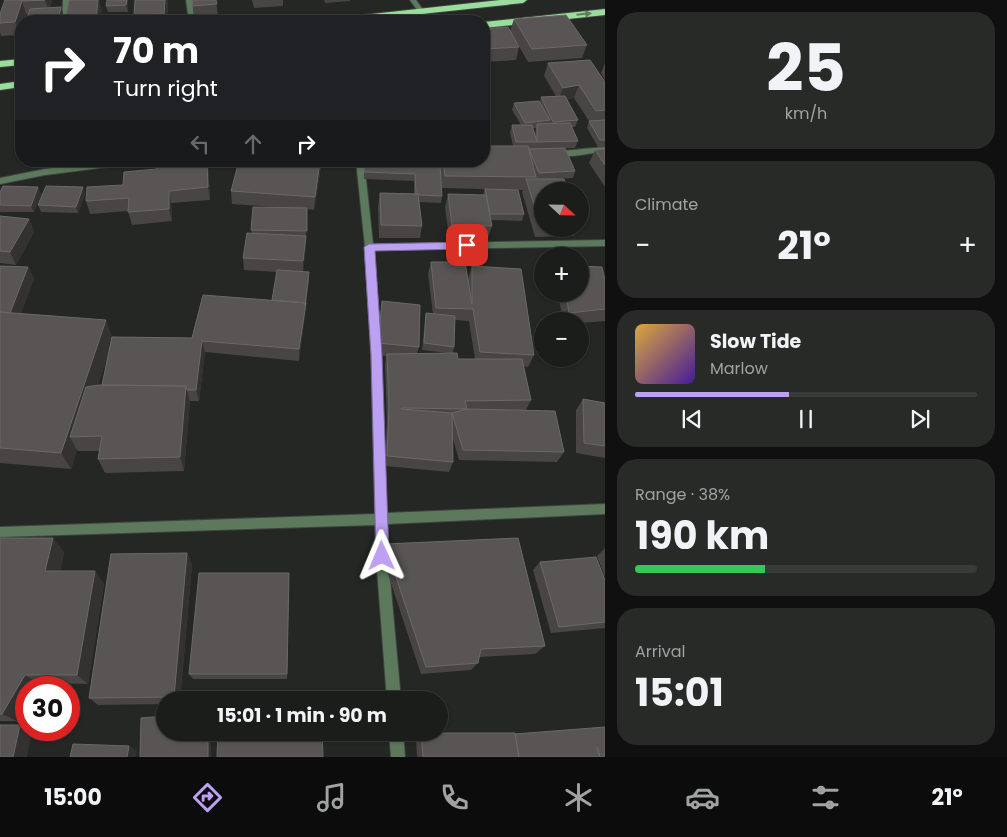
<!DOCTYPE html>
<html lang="en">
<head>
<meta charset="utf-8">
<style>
	body { margin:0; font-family:Poppins,sans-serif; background:#282a28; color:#f1f3f6; height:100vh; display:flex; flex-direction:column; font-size:19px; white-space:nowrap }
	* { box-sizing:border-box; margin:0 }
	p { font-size:16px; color:#a0a2a3 }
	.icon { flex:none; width:28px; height:28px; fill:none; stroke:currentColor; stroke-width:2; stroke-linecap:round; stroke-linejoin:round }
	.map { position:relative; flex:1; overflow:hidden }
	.details { display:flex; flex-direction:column; gap:12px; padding:12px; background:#0f100f; width:402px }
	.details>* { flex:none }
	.banner { position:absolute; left:15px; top:15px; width:475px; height:152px; border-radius:20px; box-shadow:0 1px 4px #0004,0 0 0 1px #393b3a; background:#202124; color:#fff; overflow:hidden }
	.needle { width:32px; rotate:112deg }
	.buttons { position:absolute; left:534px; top:182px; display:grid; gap:10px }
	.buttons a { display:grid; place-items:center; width:55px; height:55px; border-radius:50%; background:#1b1d1b; box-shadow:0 1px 4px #0004,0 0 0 1px #393b3a; font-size:25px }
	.speed { position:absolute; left:15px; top:676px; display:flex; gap:10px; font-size:25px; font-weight:700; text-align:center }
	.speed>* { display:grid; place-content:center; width:65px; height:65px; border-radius:50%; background:#1b1d1b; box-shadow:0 1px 4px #0004,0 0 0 1px #393b3a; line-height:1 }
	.speed .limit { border:8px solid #d22; background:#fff; color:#111 }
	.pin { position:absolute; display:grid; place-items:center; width:42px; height:42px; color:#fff; margin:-21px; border-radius:10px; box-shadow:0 2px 8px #0006 }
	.me { position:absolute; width:55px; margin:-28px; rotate:359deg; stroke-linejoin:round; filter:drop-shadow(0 0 4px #0008) }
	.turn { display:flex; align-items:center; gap:18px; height:105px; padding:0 15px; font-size:22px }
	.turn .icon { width:65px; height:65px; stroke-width:2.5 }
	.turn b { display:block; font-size:35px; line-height:42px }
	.lanes { display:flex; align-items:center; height:48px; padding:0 15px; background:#0003; justify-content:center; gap:25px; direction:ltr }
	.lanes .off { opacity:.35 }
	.big { font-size:38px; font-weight:700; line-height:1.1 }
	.details .tile { flex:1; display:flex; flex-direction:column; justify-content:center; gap:8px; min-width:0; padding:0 18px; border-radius:20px; background:#282a28 }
	.details .dial { align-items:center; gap:0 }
	.dial b { font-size:65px; line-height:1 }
	.song { display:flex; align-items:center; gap:15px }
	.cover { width:60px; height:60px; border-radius:8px; background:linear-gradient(135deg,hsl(40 70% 55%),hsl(260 70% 35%)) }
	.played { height:5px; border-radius:2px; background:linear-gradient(90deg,#bca0f2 45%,#393b3a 45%) }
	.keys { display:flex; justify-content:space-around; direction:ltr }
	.heat { display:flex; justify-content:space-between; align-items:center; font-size:28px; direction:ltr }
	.charge { height:8px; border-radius:4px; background:linear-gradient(90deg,#34c759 38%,#393b3a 0) }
	.trip { position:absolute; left:156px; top:691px; width:292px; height:50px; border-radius:25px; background:#1b1d1b; box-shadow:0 1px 4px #0004,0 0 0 1px #393b3a; font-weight:700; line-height:50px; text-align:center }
	.tabs { display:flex; height:80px; justify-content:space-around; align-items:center; background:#0b0c0b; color:#a0a2a3 }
	.tabs .icon { width:35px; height:35px }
	.tabs .selected { color:#bca0f2 }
	.tabs b { font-size:22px; color:#f1f3f6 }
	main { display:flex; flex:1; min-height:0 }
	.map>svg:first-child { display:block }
</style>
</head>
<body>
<main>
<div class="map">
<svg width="605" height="757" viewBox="0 0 605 757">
	<rect width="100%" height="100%" fill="#242724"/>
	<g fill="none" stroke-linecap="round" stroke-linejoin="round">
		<g stroke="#404340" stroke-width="2">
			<path id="minor" d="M63,0H69L68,21H62Z
				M186,0H192L195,21H189Z
				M410,0H416L431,21H425Z
				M605,147V151C592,153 562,160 552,153C556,151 596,148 605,147Z
				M115,161H142L138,163L45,175L0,184V178L45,169Z
				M356,161H364L373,244L605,240V246L374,250L381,355L386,513L605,504V514L387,524L388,556L401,700H387L376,556L375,525L0,537V527L375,514L371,355L365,247Z
				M389,732H403L405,757H391Z"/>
		</g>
		<g stroke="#404340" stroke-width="2">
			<path id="trunk" d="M500,0H527L523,3L356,21H331L335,18Z
				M605,9V15L484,28V22Z
				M21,59V65L0,67V61Z
				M21,81V87L0,90V84Z"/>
		</g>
		<use href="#minor" fill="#5c795c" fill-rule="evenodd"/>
		<use href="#trunk" fill="#9add9c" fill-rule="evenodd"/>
	</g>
	<path fill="#494545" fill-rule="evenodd" d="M5,0H52L50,8L61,7L63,14L61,21H26L28,14H26L24,21H21V30L20,35L1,36L0,32V14Z
		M168,0L167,21H135L134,15Z
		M192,0H216L218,16L194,18Z
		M252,0H283V6L254,8Z
		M324,0H350V1L325,3Z
		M128,1V12H108L106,6Z
		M514,19L587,45L582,58L528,62L516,41L519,47L516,60L484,62V29L510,31Z
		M548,63L605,82V147H598L587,128L589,121L574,98L567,99L578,120L575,127H572L578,141L575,148L535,149L575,171L573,178L555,179L542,191V229H577L574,236L535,237L522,192L523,190L442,188L441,182L442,196L441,203L419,202L422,226L420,238H379L378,206L380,193L414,194V181L364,179V161H414V165L439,166L438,161H484L513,146L510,132L512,125H521L512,110L514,103L540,102L541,97L556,96L544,76ZM533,128H536L535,136Z
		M605,63V80L601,73Z
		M605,149V187L589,163L595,150Z
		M157,161H208L210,200L171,203L172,221L132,225L128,211L90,214L86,201L157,169Z
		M321,166L314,210L307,209L306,243L303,272H309V279L305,315L299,361L205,352L199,401H190L184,471L105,473L98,459L99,451H78L77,450L71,469L0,463V266L28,267L34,279L21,313L113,337L192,338L272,300L277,272L244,270L243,258L252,233L251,230L288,208L232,204L231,191ZM108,354L102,385H98Z
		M485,189L524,214L522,221L491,220L492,226L488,238L449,237L445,207L448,194L483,195Z
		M0,192L41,194L34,212H0Z
		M85,194L78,213L41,212L38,205Z
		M0,216L29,219L34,232L16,265L0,263Z
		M431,262L468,279L472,266L534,355L528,367L523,366L531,400L526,410L564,452L557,462L459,460L453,439V462L449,472L385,466L387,418L385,365L386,356L376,355L382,301L419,347L417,353H448L422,350L425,319L426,313L433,314L428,274ZM455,320L469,321L475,359H458L453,353L454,347Z
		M605,280V321L580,323V321H563L558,294H580Z
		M583,399L605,403V458L576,453V410Z
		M0,538L64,552L60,571H95L104,584L88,684L39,683L36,688H26L17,721H0Z
		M385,544L545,646L535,654L479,657L478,663L471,670L421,674L382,556Z
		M605,548V577L597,556Z
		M187,553L192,565L180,700H165V704L98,705L89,698Z
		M540,562L605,580V628L551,633L533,570Z
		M289,573L287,679H193L189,674Z
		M421,733L515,734L605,757H417L416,738Z"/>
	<path fill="#343231" d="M45,0H52L49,13Z
		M98,0H99L102,9L100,21H96Z
		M127,0H128V12L126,5Z
		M165,0H168L167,21H165L164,14Z
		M22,1L26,14L24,21H21V30L20,35L15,22Z
		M61,7L63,14L61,21H58Z
		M579,85L574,98L558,101L563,88Z
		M207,161H208V165L210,200L208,187Z
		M320,161H321V166L314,210L315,197Z
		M38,187L41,194L34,212L31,206Z
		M83,187L85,194L78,213L76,207Z
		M169,191L171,203L172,221L169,209Z
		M29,219L34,232L16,265L10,252Z
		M306,236V249L303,274V261Z
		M28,267L34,279L15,329L8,317Z
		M309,272L305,315L299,361V349Z
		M106,320L113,339L82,437H70L77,450L71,469L61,453Z
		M202,341L205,352L199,401L196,390Z
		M186,386L190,402L184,471L180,457Z
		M53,538L64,552L57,584L45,571Z
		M187,553L192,565L180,700H177L174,697Z
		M95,571L104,584L88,684L77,675Z
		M25,675L39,683L36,688H26V704L17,721L2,714Z
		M20,725L26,728V730H32L27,757H13Z
		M208,732H211V757H208Z
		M129,746L137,751L136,757H127Z"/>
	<path fill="#585554" stroke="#6b6968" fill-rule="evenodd" d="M5,0H45L22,1L15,22L0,23V14Z
		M69,0H98L96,21H65Z
		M107,0H127L126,5L106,6Z
		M135,0H165L164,14L134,15Z
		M192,0H216L217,4L193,6Z
		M61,7L58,21H26L30,9Z
		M566,15L587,45L532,49L514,19Z
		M129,17V21H107L106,20Z
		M508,27L519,47L484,49V29Z
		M590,60L605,82V110L596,111L579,85L563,88L548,63Z
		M565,96L578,120L553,122L541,97Z
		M539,101L550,120L525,123L514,103Z
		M605,120V140H600L589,121Z
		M570,123L578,141L537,142V124Z
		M512,125H532L537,142H516Z
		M484,146H528L536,177L445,176L443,161H484Z
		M565,148L575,171L539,173L529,149Z
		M605,149V165L595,150Z
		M157,161H207L208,187L169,191V209L128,212L129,198L86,201L87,187L123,185L124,172L157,169Z
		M239,161H320L315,197L231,191Z
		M365,161H414V165L440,166L442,196L419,195L418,194H416L415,174L364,172Z
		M526,179H564L568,191H542V224H540Z
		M3,186L38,187L31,206L0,205V192Z
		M46,186L83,187L76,207L38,205Z
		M485,189L518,190L524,214H490Z
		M380,193L418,194L422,226L381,225Z
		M448,194L486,195L492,226L452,225Z
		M253,207L307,208V231L251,230Z
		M0,216L29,219L10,252L0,251Z
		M247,233L306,236L303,261L243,258Z
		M431,262H465L472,304V266L521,269L534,355L480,352L473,309L436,308Z
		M0,266L28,267L10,313L0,312Z
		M580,266L602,267L605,280V309L569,313L566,294H580Z
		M277,270L309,272L305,306L306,303L272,300Z
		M203,295L306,303L299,349L202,341L196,390H187L186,386L102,385L112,337L192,338Z
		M382,301L420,305L419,347L378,343Z
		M0,312L106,320L61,453L0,448Z
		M426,313L455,316L454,347L424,343Z
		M457,353L458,359H522L531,400L465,401L467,409L555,411L564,452L463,450L452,413L453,462L387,456L389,407L387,354ZM402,408L467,409L452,413L401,409Z
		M99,385L186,386L180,457L98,459L102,436L70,437L86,387Z
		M583,399L605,403V446L584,443Z
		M0,538H53L45,571H95L77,675H25L2,714H0Z
		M518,538L545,646L481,649L478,663L426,667L385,544Z
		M187,553L174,697L89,698L111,554Z
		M596,557L605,580V622L559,627L540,562Z
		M199,573H289L287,674H189Z
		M165,716V732H208V757H140L141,718Z
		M0,725H20L13,757H0Z
		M605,727V757H600L597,747L600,757H519L515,734Z
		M218,732H322L323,757H217Z
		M421,733H515L519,757H423Z
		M73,744L129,746L127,757H70Z"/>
	<defs><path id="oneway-solid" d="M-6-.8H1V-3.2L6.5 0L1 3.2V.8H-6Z" transform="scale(1.25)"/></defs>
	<use fill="#5b805c" href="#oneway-solid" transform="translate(584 14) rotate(-6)"/>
	<path fill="#bca0f2" stroke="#7a689d" d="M467,242L472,245L467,249L375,251L382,355L389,556L387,561L382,563L377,561L376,556L371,355L364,247L369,244Z"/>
</svg>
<div class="buttons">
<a><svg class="needle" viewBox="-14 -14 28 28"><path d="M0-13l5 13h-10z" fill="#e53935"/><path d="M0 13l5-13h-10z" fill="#a0a2a3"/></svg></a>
<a>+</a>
<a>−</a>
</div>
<div class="speed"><div class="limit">30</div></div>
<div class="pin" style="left:467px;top:245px;background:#d93025"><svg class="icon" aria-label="arrive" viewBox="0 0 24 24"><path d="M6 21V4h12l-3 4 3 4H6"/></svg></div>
<svg class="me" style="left:382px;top:556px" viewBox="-20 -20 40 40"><path d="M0-17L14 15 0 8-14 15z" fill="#bca0f2" stroke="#fff" stroke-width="4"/></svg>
<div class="trip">15:01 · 1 min · 90 m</div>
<div class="banner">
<div class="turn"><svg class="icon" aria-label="right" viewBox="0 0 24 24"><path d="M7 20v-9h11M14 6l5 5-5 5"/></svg><div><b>70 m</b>Turn right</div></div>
<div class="lanes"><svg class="icon off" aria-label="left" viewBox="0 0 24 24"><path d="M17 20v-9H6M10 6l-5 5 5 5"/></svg><svg class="icon off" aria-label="ahead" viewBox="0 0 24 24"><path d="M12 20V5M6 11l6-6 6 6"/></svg><svg class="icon" aria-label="right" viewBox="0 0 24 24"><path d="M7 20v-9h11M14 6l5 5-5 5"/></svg></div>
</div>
</div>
<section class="details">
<div class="tile dial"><b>25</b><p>km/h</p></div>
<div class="tile"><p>Climate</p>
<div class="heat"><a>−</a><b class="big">21°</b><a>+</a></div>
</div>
<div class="tile">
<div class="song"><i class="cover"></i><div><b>Slow Tide</b><p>Marlow</p></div></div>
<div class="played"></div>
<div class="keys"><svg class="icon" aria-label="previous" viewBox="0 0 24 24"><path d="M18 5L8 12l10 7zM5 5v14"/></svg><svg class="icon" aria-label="pause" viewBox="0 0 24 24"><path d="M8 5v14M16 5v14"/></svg><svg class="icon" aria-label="next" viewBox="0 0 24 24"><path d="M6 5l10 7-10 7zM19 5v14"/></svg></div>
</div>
<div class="tile"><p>Range · 38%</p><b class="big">190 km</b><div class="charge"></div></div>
<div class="tile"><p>Arrival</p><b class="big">15:01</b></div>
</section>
</main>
<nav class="tabs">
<b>15:00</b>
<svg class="icon selected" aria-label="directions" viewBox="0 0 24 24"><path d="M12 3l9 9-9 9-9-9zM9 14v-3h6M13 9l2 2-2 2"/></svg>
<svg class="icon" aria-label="music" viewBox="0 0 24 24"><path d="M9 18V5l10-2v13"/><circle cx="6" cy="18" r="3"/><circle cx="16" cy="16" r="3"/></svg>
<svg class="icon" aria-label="phone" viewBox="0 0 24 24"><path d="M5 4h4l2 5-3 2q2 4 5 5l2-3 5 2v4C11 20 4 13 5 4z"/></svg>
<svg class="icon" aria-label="climate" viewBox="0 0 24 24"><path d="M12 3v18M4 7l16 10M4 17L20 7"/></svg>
<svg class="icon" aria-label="car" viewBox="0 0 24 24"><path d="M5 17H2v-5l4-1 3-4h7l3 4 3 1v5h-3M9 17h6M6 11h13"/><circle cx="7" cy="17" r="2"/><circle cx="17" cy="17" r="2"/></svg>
<svg class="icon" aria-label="filters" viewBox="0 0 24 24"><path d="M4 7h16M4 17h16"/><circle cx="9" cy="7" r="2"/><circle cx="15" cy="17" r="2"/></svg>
<b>21°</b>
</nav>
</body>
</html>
